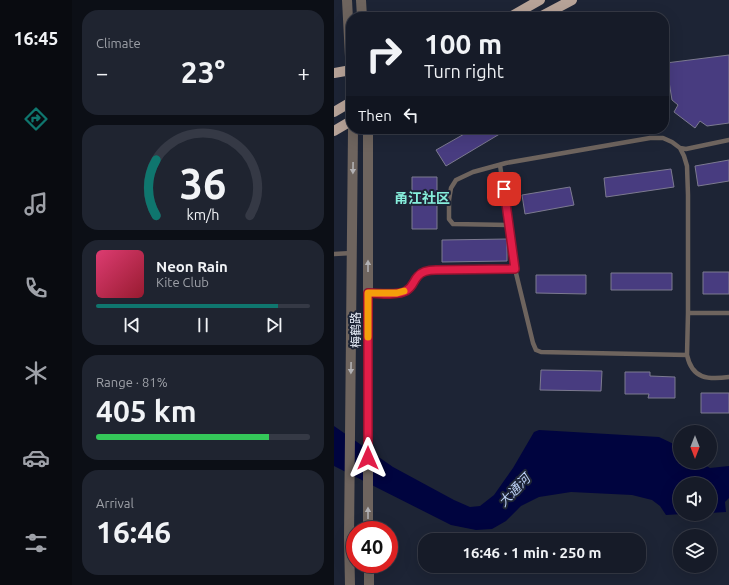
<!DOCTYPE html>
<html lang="en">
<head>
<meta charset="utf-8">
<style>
	body { margin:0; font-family:Ubuntu,"Noto Sans SC",sans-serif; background:#1f2430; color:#f1f3f6; height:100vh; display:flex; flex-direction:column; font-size:15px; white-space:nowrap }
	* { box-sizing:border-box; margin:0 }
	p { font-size:13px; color:#9ea1a8 }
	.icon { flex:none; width:22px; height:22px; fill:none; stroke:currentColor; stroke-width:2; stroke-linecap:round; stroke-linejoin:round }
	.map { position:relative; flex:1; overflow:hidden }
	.panel { display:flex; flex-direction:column; gap:10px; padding:10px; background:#0c0f16; width:262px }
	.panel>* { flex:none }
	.top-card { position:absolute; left:12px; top:12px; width:323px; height:122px; border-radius:16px; box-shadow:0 4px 16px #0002,0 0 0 1px #353945; background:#161b28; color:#f1f3f6; overflow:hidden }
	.needle { width:26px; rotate:180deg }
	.tools { position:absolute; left:339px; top:425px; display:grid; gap:8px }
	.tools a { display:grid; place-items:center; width:44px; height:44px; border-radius:50%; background:#161b28; box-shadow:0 4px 16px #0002,0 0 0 1px #353945; font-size:20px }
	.speed { position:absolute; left:12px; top:521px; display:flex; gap:8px; font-size:20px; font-weight:700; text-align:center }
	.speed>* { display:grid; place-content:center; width:52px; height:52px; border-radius:50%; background:#161b28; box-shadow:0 4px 16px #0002,0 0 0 1px #353945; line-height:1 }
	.speed .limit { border:6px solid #d22; background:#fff; color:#111 }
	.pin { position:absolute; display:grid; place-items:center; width:34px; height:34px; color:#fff; margin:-17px; border-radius:8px; box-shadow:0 2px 6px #0006 }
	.me { position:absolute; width:44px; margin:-22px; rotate:0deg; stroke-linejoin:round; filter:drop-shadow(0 0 3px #0008) }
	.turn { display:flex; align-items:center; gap:14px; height:84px; padding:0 12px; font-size:18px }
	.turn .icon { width:52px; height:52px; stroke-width:2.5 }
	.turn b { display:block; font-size:28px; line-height:34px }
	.then { display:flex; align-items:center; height:38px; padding:0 12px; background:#0003; gap:8px; font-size:15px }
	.big { font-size:30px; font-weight:700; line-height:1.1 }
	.panel .tile { flex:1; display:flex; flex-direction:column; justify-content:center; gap:6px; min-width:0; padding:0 14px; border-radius:16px; background:#1f2430 }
	.panel .dial { align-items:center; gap:0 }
	.dial svg { height:104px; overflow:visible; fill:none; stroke:#353945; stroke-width:7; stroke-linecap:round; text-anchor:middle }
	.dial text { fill:#f1f3f6; stroke:none }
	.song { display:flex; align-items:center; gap:12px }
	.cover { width:48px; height:48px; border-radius:6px; background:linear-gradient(135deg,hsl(340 70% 55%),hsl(350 70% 35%)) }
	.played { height:4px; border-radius:2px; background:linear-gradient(90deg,#0f766e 85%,#353945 85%) }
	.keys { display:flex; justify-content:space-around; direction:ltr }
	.heat { display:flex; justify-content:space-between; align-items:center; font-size:22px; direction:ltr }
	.charge { height:6px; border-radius:3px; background:linear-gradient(90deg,#34c759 81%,#353945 0) }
	.trip { position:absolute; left:84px; top:533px; width:228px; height:40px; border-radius:16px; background:#161b28; box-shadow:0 4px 16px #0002,0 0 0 1px #353945; font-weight:700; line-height:40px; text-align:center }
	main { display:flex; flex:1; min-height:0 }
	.tabs { display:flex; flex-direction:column; width:72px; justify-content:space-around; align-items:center; background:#090b10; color:#9ea1a8 }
	.tabs .icon { width:28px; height:28px }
	.tabs .current { color:#0f766e }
	.tabs b { font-size:18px; color:#f1f3f6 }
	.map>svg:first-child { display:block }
</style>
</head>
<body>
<main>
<nav class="tabs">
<b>16:45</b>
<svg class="icon current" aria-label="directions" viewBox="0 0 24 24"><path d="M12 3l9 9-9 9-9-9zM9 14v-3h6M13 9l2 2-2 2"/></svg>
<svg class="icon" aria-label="music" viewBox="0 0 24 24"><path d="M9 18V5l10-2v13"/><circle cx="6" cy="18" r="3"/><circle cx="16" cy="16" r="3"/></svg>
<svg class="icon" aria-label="phone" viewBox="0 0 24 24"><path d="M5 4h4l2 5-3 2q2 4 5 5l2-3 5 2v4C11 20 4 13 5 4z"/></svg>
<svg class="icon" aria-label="climate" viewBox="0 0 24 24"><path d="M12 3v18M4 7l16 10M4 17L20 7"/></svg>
<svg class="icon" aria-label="car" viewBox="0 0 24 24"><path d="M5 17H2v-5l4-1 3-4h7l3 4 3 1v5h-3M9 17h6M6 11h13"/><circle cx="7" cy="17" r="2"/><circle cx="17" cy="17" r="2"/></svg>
<svg class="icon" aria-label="filters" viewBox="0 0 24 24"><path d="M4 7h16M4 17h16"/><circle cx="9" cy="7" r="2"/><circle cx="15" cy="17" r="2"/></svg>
</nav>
<section class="panel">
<div class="tile"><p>Climate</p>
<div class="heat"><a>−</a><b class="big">23°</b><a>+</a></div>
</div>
<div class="tile dial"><svg viewBox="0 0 100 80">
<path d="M14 69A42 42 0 1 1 86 69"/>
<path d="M14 69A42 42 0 0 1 14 26" stroke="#0f766e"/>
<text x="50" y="56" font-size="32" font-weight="700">36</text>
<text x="50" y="72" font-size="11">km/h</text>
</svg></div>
<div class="tile">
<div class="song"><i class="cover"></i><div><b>Neon Rain</b><p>Kite Club</p></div></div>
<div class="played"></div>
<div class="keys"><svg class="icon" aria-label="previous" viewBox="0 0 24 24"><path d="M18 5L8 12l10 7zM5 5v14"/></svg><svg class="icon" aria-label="pause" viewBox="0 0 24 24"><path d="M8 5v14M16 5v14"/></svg><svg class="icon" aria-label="next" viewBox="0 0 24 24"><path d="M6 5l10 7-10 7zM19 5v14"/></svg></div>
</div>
<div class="tile"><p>Range · 81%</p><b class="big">405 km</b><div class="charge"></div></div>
<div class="tile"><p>Arrival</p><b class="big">16:46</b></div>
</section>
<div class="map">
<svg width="395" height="585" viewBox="0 0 395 585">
	<rect width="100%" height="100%" fill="#1d2435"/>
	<path fill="#00043f" d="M0,426L59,467L120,500L136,507L146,506L160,495L179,468L200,432L205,430L325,437L346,447V462H366L376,468L395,466V498L391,502L392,512L376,513V484H346V514H349L332,515L326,506L318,500L298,495L237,492L205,497L187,506L172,521L158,529L142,530L117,525L0,466Z"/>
	<path fill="#483c80" stroke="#7c7a90" d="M395,55V123L373,126L366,121L361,128L340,112L344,105L338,100L332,63Z
		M139,129H174L112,166L102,150Z
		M395,160V181L364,186L361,166Z
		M337,169L340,187L272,197L270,178Z
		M78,177H103V229H78Z
		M236,187L240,205L191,214L188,195Z
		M173,239V261L108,262V240Z
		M369,272H395V294H369Z
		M277,273H338V290H277Z
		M202,275H252V294L202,293Z
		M207,370L268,371L267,391L206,390Z
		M291,372H316V376L341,377V398H314L315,394H291Z
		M367,393H395V413H367Z"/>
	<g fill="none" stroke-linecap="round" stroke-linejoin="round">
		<path stroke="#6e645e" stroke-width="4.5" d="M346,148L350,156L353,166L354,195V313L353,355C358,379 374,380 395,377
			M166,165L181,269L199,343L202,350L207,352L353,355
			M175,225L119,224L115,219V200L117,188L122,180L139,172L172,163L316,138H329L338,142L346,148L352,149L395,140
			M0,254L18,253
			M34,293C45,293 63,296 72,291C80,286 79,281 84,276C88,271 96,270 102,269H181
			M354,313H395"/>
		<path stroke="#6e645e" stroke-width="10" d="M13,0L17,76
			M27,0L28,17
			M34,129V530
			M35,564V585
			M16,585L15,538L19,129"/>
		<path stroke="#b7a398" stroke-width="10" d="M176,17L206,0
			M206,17L238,0
			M0,73L17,70
			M0,112L17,102
			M0,131L17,121"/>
	</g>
	<defs><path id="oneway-solid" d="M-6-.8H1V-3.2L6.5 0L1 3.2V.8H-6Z"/></defs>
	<g fill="#b1b0b3">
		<use href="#oneway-solid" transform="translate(19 168) rotate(91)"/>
		<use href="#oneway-solid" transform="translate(34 266) rotate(-90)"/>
		<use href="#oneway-solid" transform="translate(17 368) rotate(91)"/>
		<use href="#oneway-solid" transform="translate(34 513) rotate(-90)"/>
	</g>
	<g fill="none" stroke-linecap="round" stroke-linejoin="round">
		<g stroke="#92132f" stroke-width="10">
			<path id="route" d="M34,458V293C44,293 63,296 72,291C80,286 79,281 84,276C88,271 96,270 102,270L181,269L170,189"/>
		</g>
		<use href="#route" stroke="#e11d48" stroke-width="7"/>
		<path stroke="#f59e0b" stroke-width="7" d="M34,337V293H63L70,291"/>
	</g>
	<g text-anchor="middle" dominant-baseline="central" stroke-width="4" stroke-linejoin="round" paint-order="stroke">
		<g font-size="12" fill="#e8eef9" stroke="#1d2435">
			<text transform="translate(21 330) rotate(-90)">梅鹤路</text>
		</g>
		<g font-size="13" font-style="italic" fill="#bfd3f8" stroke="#1d2435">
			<text transform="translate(180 490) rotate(-46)">大通河</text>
		</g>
		<g font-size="14" font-weight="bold" fill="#86eddb" stroke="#1d2435">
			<text x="88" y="198">甬江社区</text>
		</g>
	</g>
</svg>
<div class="tools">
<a><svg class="needle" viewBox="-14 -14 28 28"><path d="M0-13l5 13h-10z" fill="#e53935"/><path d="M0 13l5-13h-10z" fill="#9ea1a8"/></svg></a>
<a><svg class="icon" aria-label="sound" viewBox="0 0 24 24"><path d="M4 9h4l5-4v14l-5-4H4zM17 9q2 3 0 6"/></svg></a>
<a><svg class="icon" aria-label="layers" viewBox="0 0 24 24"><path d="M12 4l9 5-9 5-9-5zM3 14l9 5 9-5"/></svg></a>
</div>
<div class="speed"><div class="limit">40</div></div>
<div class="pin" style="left:170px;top:189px;background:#d93025"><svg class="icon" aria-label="arrive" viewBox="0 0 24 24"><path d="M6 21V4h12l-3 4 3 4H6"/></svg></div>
<svg class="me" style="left:34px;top:458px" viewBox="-20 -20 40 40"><path d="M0-17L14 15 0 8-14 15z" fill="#e11d48" stroke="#fff" stroke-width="4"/></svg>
<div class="trip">16:46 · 1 min · 250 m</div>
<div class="top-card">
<div class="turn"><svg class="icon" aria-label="right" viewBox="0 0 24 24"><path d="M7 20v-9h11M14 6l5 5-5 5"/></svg><div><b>100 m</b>Turn right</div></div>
<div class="then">Then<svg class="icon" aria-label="left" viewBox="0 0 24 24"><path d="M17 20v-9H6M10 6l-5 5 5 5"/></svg></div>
</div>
</div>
</main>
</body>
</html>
